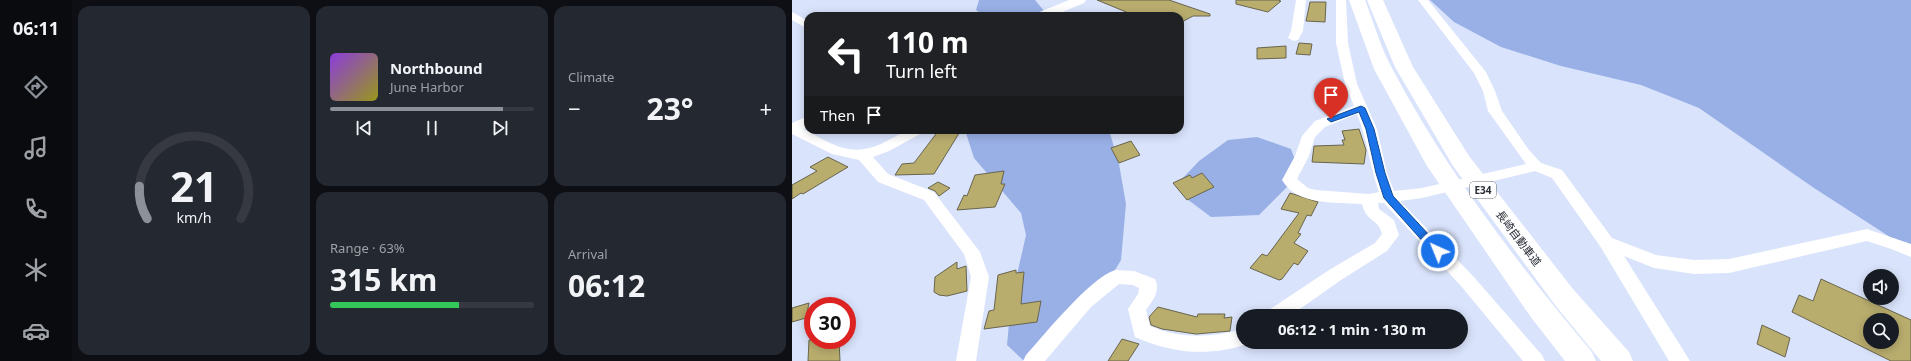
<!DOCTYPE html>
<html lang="en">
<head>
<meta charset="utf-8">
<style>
	body { margin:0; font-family:"Noto Sans","Noto Sans JP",sans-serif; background:#242831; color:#f1f3f6; height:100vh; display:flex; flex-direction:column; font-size:15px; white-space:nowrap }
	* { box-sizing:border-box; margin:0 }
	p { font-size:13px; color:#9ea1a6 }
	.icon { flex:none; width:22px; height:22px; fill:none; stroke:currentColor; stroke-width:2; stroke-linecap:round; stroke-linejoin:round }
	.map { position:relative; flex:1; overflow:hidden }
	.side { display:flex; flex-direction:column; gap:6px; padding:6px; background:#0d0f14; width:720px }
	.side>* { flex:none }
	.top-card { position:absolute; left:12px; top:12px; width:380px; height:122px; border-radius:12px; box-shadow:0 2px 10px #0003; background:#202124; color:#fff; overflow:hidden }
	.controls { position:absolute; left:1071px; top:269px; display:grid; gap:8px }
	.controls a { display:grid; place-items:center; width:36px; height:36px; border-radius:50%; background:#171b24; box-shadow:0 2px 10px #0003; font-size:20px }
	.speed { position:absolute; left:12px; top:297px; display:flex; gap:8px; font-size:20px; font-weight:700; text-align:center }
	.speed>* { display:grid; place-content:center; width:52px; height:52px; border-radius:50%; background:#171b24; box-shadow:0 2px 10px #0003; line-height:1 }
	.speed .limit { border:6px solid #d22; background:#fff; color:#111 }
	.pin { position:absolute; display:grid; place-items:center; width:34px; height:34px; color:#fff; margin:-41px -17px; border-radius:50% 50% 50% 0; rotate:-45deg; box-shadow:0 0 4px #0007 }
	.pin .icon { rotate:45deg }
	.me { position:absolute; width:44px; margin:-22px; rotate:316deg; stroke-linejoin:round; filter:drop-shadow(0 0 3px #0008) }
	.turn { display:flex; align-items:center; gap:14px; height:84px; padding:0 16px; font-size:18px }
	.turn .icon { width:52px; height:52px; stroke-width:2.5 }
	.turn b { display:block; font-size:28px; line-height:34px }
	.then { display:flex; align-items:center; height:38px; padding:0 16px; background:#0003; gap:8px; font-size:15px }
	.big { font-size:30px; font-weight:700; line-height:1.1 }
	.side .widget { flex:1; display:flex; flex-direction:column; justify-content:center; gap:6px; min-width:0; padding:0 14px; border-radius:12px; background:#242831 }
	.side .dial { align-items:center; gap:0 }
	.dial svg { height:104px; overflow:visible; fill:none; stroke:#363941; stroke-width:7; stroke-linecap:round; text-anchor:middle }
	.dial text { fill:#f1f3f6; stroke:none }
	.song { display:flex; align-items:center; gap:12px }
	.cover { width:48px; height:48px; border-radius:6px; background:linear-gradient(135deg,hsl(270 70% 55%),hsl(60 70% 35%)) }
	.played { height:4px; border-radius:2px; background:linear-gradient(90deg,#8c9099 85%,#363941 85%) }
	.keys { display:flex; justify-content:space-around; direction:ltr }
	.heat { display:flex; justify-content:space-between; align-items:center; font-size:22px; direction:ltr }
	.charge { height:6px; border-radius:3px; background:linear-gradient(90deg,#34c759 63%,#363941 0) }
	.side .tiles { flex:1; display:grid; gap:6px; grid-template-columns:repeat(3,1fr) }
	.widget:first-child { grid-row:span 2 }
	.trip { position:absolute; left:444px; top:309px; width:232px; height:40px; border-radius:20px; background:#171b24; box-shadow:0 2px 10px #0003; font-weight:700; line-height:40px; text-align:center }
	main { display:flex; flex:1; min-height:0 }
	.tab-bar { display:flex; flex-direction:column; width:72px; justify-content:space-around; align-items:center; background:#090b0e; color:#9ea1a6 }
	.tab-bar .icon { width:28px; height:28px }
	.tab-bar .current { color:#8c9099 }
	.tab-bar b { font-size:18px; color:#f1f3f6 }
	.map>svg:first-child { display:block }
</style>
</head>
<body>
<main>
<nav class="tab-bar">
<b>06:11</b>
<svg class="icon current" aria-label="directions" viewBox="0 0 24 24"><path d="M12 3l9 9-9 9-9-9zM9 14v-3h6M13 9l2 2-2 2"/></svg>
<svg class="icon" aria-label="music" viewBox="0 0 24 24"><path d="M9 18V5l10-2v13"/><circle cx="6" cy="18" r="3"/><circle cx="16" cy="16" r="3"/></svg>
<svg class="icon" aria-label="phone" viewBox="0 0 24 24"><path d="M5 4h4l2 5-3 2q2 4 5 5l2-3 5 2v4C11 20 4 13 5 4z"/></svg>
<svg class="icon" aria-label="climate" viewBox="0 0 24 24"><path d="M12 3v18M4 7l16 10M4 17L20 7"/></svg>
<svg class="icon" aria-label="car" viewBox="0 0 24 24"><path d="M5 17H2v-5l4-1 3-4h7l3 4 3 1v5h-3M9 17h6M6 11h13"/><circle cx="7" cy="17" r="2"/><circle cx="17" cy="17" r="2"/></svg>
</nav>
<section class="side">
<div class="tiles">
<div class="widget dial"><svg viewBox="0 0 100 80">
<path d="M14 69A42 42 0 1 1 86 69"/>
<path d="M14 69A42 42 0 0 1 8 44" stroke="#8c9099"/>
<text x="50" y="56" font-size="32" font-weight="700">21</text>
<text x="50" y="72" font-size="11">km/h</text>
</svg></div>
<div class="widget">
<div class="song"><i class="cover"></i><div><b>Northbound</b><p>June Harbor</p></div></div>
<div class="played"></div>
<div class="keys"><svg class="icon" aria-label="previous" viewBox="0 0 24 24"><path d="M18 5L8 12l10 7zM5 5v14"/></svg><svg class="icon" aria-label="pause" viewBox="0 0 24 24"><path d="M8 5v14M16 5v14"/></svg><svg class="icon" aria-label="next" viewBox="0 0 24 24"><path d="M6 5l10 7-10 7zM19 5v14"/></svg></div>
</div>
<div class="widget"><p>Climate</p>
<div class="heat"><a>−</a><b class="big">23°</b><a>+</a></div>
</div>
<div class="widget"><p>Range · 63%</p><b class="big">315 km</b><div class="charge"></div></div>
<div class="widget"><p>Arrival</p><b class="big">06:12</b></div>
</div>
</section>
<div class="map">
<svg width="1119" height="361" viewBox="0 0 1119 361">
	<rect width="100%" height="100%" fill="#d9e3fb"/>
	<path fill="#99b0e7" d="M187,0H243L253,12L243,16H192L184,10Z
		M638,0H1119V246L1098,237L1022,188L907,108L849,85L769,66L709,47L662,22Z
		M173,130H317L327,164L334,204L329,260L308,295L232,361L215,345L219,301L234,235L229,213L182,158Z
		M465,137L499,149L508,174L467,215L419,217L395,199L389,180L407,161L436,140Z"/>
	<path fill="#b9ad6e" stroke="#68644d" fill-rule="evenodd" d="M305,0H377L418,14V16H401L388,23V16H344Z
		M444,0H488L487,1H489L476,12L444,4Z
		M518,2H534L533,22L514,21Z
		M507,43L520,44L518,55L504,54Z
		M494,46V58L465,59V48Z
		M567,129L574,150L572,164L520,162L522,146L552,145L550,140H553L550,131Z
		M147,130H169L142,174L103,175L110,164L122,163Z
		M339,141L348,155L327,163L319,148Z
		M36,157L56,167L11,194L9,193L0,199V185L25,171L18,167Z
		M212,171L209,184H213L203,207L165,210L172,195L175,196L183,175Z
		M410,173L422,187L395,200L381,183L398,175L400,178Z
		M146,182L158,188L147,196L143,191L136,188Z
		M498,193L526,202L519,216L515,215L506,233L509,234L502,243L516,251L506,265L502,263L490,279L487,280L458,268L470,254L475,256L507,213L489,209Z
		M165,262V269L174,266L175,291L155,296L147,295L142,292L143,277Z
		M224,270V273L232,272L229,304L249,301L245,322L192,329L197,311L202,310L206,275Z
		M1029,279L1119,320V361H1099L1000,312L1007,295L1021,301ZM1078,320H1100V342H1078Z
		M17,303L14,318L0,322V308Z
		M366,307L405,317L406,314H433L432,318L440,317L438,331L404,334L370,329L359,325L357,317Z
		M970,325L998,338L993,357L965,344Z
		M330,339L347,344L336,361H316Z
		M17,340H47L48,361H16Z"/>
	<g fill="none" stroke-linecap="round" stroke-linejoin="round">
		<path fill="#fff" fill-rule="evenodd" d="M504,0H514L511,31L506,40L502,41L496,38L499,31Z
			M544,0H554L556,43L565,84L585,129L595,173L602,191L630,188L734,164L696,111L691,91L682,73L626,0H636L694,72L703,91L710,111L737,150L749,163L770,170L820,238L864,255L902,260L937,259L1075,229L1119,244V257L1099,249L1075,241L937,273L902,274L862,268L832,256L898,361H877L808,246L760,178L743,171L630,198L608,201L681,276L750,355L753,361H731L669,286L592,203H586L587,209L602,220L607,235L595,251L549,280L498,316H475L477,310L537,270L583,243L590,234C587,219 574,222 570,204C544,202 505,206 490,180L503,156L510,136L523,121L562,106L553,84L544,43ZM565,114C575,139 578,167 587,192L577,194L524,190L516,188L505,179L517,156L523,137L533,127Z
			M0,12L16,21V29L0,20Z
			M0,125L6,126C35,141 56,159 89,144C108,135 110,130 132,130L130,133L97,151L81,157L96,174L142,192L188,252L197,277L184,361H164L179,277L172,254L132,200L86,182L67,160L40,154L0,134Z
			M323,270L342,271L363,279C369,290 361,301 354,310L358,326C388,339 420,338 451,329V342L458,343C418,357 382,354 343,337L336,309L346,294L347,288L341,285L327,284L299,307L253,361H231L234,355C254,333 297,279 323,270Z"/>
		<path fill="#fff" fill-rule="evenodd" d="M277,0H294L292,3L261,16H244L245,13Z
			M16,116V127L0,134V123Z"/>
		<path fill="#fff" fill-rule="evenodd" d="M557,0H573C582,23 589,49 601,70C655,172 726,264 800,352L804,361H773L738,316L635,166L582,69Z
			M575,0H591L621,67L677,156L781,289L837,352L841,361H809L763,305L661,166L603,67Z"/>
	</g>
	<path fill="#1a73e8" stroke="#114b97" d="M569,106L573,108L582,129L593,173L601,196L650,249L651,251L650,254H642L592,198L584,173L574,129L567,112L539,122L535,119Z"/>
	<g text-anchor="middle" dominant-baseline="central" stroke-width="4" stroke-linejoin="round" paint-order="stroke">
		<rect fill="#fff" stroke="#686b71" stroke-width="1" x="678" y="182" width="26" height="16" rx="3"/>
		<g font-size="10" font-weight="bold" fill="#272b34">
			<text x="691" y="190">E34</text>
		</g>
		<g font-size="11" fill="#272b34" stroke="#fff">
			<text transform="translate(727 238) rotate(53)">長崎自動車道</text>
		</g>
	</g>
</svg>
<div class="controls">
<a><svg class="icon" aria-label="sound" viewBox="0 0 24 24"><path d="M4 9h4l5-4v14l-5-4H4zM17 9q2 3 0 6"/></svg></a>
<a><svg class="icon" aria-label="search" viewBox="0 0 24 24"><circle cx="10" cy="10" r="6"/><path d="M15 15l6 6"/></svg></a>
</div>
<div class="speed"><div class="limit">30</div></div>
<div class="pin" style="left:539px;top:119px;background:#d93025"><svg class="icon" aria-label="arrive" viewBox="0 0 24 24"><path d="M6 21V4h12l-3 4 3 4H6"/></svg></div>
<svg class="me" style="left:646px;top:251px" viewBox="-20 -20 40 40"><circle r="17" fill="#1a73e8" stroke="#fff" stroke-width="3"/><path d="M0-11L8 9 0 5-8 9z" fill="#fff"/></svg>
<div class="trip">06:12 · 1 min · 130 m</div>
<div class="top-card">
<div class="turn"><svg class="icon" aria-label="left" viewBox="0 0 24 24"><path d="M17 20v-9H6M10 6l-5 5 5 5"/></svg><div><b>110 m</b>Turn left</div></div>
<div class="then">Then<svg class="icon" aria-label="arrive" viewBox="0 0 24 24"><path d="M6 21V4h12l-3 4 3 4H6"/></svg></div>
</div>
</div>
</main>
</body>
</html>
